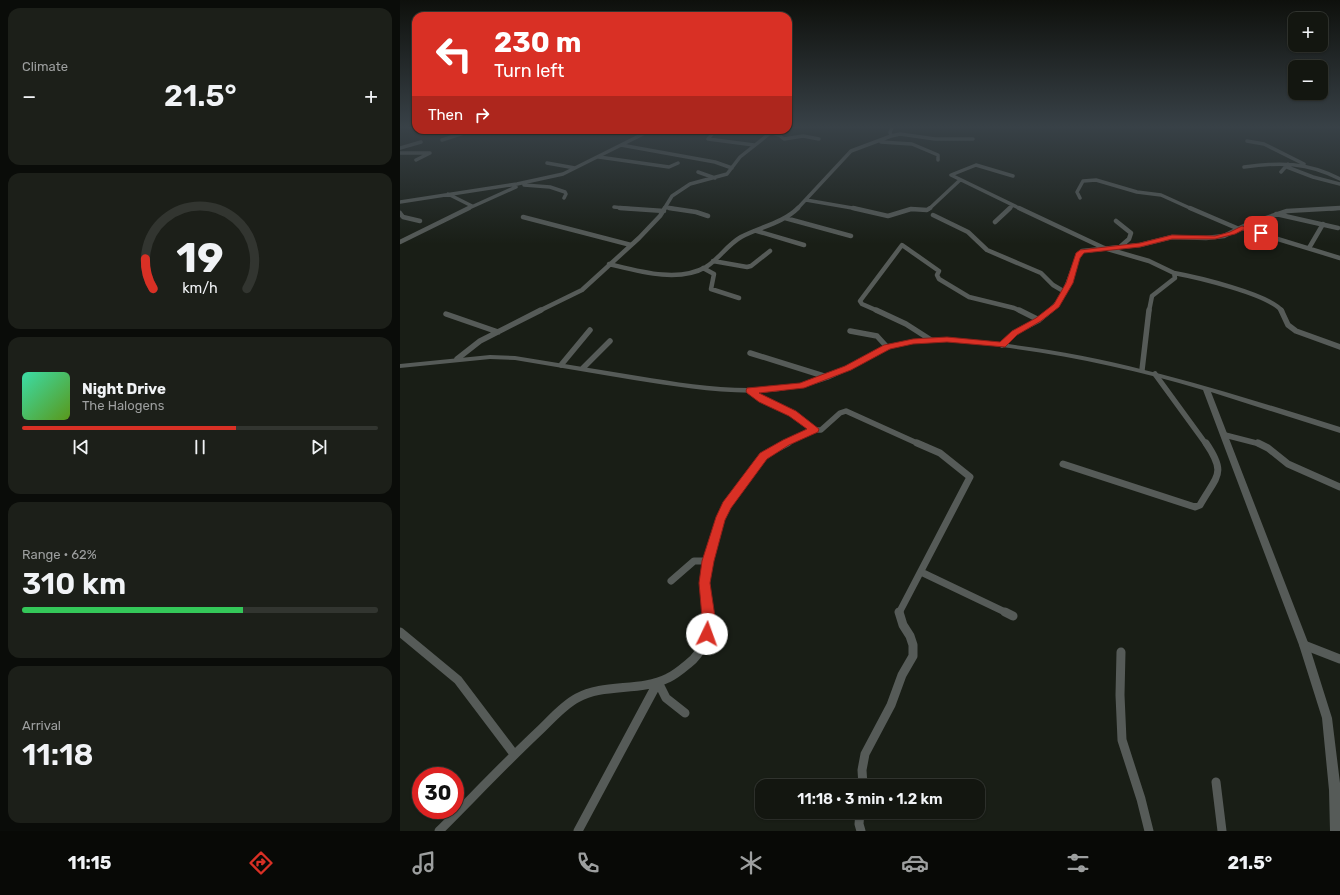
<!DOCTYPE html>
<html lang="en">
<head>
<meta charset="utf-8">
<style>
	body { margin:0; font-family:Rubik,sans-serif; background:#1c1f19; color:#f1f3f6; height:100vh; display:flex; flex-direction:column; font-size:15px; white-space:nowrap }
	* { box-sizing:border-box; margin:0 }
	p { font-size:13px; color:#9d9f9f }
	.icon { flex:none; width:22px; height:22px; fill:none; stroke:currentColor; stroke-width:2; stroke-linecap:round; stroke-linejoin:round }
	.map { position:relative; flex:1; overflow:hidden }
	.panel { display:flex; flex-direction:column; gap:8px; padding:8px; background:#0a0c09; width:400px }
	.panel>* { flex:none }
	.hud { position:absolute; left:12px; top:12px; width:380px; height:122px; border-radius:12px; box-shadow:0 1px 3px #0004,0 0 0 1px #323530; background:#d93025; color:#fff; overflow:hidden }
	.tools { position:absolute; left:888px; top:12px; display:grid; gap:8px }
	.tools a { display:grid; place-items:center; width:40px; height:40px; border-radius:8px; background:#131610; box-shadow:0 1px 3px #0004,0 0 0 1px #323530; font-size:20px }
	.speed { position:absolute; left:12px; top:767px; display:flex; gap:8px; font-size:20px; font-weight:700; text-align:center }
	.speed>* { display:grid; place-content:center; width:52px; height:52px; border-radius:50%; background:#131610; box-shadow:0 1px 3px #0004,0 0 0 1px #323530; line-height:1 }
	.speed .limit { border:6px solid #d22; background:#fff; color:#111 }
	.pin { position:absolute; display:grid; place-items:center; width:34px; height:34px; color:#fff; margin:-17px; border-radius:8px; box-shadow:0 2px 6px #0006 }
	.me { position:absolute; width:44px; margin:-22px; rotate:3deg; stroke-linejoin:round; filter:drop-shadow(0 0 3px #0008) }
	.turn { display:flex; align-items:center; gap:14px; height:84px; padding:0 16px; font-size:18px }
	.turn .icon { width:52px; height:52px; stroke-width:2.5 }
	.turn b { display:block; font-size:28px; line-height:34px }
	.then { display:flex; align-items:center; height:38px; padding:0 16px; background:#0003; gap:8px; font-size:15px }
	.big { font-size:30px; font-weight:600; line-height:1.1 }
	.panel .widget { flex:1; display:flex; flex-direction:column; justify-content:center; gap:6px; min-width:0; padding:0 14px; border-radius:12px; background:#1c1f19 }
	.panel .dial { align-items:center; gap:0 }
	.dial svg { height:104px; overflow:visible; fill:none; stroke:#323530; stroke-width:7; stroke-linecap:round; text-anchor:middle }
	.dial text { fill:#f1f3f6; stroke:none }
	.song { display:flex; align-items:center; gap:12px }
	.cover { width:48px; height:48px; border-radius:6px; background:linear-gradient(135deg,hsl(160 70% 55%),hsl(90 70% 35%)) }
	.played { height:4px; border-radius:2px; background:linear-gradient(90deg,#d93025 60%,#323530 60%) }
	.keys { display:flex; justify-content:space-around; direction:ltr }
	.heat { display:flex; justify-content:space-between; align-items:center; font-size:22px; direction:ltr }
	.charge { height:6px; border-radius:3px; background:linear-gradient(90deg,#34c759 62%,#323530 0) }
	.trip { position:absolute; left:355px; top:779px; width:230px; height:40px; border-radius:12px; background:#131610; box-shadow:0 1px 3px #0004,0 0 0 1px #323530; font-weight:600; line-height:40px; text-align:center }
	.tabs { display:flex; height:64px; justify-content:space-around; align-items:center; background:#080906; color:#9d9f9f }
	.tabs .icon { width:28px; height:28px }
	.tabs .active { color:#d93025 }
	.tabs b { font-size:18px; color:#f1f3f6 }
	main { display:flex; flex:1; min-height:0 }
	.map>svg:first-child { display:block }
</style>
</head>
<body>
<main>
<section class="panel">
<div class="widget"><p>Climate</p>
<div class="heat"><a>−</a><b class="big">21.5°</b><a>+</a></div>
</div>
<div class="widget dial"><svg viewBox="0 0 100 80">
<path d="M14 69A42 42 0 1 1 86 69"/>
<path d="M14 69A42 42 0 0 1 8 46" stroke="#d93025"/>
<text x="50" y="56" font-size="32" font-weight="700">19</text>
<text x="50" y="72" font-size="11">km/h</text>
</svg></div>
<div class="widget">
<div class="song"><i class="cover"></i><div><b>Night Drive</b><p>The Halogens</p></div></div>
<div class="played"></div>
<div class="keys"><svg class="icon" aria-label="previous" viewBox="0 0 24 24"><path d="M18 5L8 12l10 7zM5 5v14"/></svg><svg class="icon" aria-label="pause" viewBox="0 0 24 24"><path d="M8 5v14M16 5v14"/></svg><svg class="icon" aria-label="next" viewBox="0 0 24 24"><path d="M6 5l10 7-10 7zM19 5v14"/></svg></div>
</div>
<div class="widget"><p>Range · 62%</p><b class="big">310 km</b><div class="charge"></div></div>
<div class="widget"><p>Arrival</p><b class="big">11:18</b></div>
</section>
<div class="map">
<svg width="940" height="831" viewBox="0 0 940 831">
	<rect width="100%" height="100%" fill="#191e16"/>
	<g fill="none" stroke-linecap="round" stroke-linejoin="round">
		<path stroke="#565b58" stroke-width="3.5" d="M90,130L94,132
			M302,130L313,133L308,139L354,145
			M363,130L379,135L384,139L403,136L419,139
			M491,136L500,134L535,139H573
			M42,140L73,130
			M847,141L864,144L904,164
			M481,142L512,144L538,155V160
			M221,145L315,162L332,168
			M0,148L21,142
			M0,153H30L16,160
			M199,157L269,167L278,163
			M147,163L175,168
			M844,167C880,162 907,162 940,179
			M887,167L913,177L940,184
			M298,172L315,178
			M881,172L888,164
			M613,176L576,165L551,175L621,209
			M124,185L150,187L165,192L166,194L164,198
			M48,194L72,206
			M680,198L677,192L683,181L696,180L737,192L761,195L792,209
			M406,200L458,209
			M0,202L117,184L163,174L251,130
			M214,207L233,209
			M266,207L275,209
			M67,209L116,187
			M264,209L272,196L290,184L327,174L340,157L374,130
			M397,209L451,151L491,136L490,132L492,128
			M529,209L560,180
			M609,209L613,205
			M931,209L940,208"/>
		<path stroke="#565b58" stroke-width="4.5" d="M220,208L264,211
			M269,208L296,212L308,216
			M453,208L488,216L511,209L527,210L530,208
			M619,208L704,248L749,261L774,273L775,278L752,296L749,311
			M790,208L839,229
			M0,213L3,217L20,221
			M876,214L938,228
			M533,215L568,232L587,250L641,273L653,285L665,292
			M123,217L231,245
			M385,218L451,236
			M716,221L731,233L729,239L721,246
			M595,222L610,208
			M842,228L940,258
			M357,231L404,245
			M0,242L69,208
			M909,248L923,224
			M313,261L347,267L351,266L370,251
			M209,264C238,271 278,283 306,267C319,259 327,245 341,237C360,227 383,223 398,208
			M303,268L314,274L311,289L339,298
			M774,273C796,277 869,294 882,311
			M139,311L182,290L239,238L260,216L265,208
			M478,311L462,304L460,301L502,245L539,271L537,275L539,279L569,297L614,308L621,311
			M649,311C670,294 668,271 682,251L740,245L772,237L806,238L824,236L848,224L887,211L940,208"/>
		<path stroke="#565b58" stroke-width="5.5" d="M476,310L506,324L531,340
			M619,310L639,320
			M881,310L888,325L896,331L940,347
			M46,314L98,332
			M450,331L477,336L487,347
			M602,345L614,333L639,320L651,310
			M350,353L427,377
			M57,359L80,341L141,310
			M161,365L190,330
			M183,368L210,341
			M742,370L749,310
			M755,374L806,444
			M350,391L362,399L392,414L414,429
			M825,435L860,444
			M386,444L411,430H421L440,413L446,411L519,444"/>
		<path stroke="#565b58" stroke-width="7" d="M858,443L868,448L888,464L940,487
			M663,464L795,507L800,505C817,475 827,474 806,443
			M521,572L607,613
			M271,581L294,561H308
			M309,613L305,583L308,561L320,520L327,505L363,456L388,443
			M499,613L570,477L540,453L517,443"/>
		<path stroke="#565b58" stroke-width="9" d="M605,612L613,616
			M0,632L58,680L114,754
			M904,645L940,659
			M721,652L720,695L722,740L741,799L749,831
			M258,682L266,698L285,713
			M816,782L822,831
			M463,786L462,770L465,754L491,705L502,675L513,656V645L510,636L503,625L499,612
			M460,812L459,824L461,831
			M39,831C72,798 104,764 138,732C150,721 162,706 177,698C204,683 240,692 268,678C275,675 282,669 288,664C303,653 311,630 308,612
			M178,831L258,682"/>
		<path fill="#565b58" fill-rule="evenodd" d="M525,338C555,337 585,341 615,345C727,359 833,394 940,427V433L811,392L909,645L932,718L940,783V831H930L929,790L922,718L899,645L803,390C737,370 671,356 602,347C573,343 540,338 511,343C481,349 457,368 430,379C411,386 391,390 371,392C325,395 279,387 234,380C194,373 155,367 115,360L90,359L0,368V364L90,355L115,356C156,363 197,369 238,376C288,384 340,393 391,385C440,377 475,343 525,338Z"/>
	</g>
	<linearGradient id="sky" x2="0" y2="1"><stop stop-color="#0e100c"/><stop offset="0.52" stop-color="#384147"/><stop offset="1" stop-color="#384147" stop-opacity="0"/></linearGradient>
	<rect width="940" height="244" fill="url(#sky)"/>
	<path fill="#d93025" stroke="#8d1f18" d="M842,226L864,233L861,235L843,230L835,234L815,239H772L740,247L684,253L680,258L673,283L659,307L641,321L617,335L605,347L547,342L513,344L490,349L451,370L404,388L359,393L396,411L419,429L418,432L389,445L367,459L331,508L325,520L314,561L310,583L315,617L314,634L312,638L307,640L303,638L301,634L302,617L299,583L302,561L316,517L323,502L360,453L383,440L407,429L389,416L359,402L347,393L346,391L347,388L400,383L445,366L484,345L513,339L547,337L600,342L612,331L636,318L654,304L666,283L676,253L680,250L740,243L772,235L815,236L830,232Z"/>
</svg>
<div class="tools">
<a>+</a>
<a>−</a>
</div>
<div class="speed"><div class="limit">30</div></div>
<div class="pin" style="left:861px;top:233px;background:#d93025"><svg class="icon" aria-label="arrive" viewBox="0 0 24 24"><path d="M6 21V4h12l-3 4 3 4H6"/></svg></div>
<svg class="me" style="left:307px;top:634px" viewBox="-20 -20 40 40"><circle r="19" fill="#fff"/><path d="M0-13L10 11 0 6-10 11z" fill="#d93025"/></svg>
<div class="trip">11:18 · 3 min · 1.2 km</div>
<div class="hud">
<div class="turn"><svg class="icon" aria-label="left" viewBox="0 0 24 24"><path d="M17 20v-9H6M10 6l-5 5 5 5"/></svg><div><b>230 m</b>Turn left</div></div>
<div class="then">Then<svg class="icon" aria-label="right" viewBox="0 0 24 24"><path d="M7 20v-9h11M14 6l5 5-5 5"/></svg></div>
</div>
</div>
</main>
<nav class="tabs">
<b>11:15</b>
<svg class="icon active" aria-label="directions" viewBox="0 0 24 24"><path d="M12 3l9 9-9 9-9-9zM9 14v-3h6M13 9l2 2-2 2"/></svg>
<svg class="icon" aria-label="music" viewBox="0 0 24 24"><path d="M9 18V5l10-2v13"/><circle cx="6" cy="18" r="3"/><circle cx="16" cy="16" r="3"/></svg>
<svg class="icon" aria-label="phone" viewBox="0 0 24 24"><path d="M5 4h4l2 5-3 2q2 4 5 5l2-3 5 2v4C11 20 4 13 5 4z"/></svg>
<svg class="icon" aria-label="climate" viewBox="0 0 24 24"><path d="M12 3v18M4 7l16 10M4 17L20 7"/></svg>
<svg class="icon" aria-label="car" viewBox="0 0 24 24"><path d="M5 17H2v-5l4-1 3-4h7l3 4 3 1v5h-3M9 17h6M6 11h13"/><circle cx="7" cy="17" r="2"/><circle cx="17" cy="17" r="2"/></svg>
<svg class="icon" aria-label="filters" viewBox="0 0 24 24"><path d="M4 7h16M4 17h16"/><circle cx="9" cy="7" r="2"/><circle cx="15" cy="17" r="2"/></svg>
<b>21.5°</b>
</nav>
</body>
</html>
